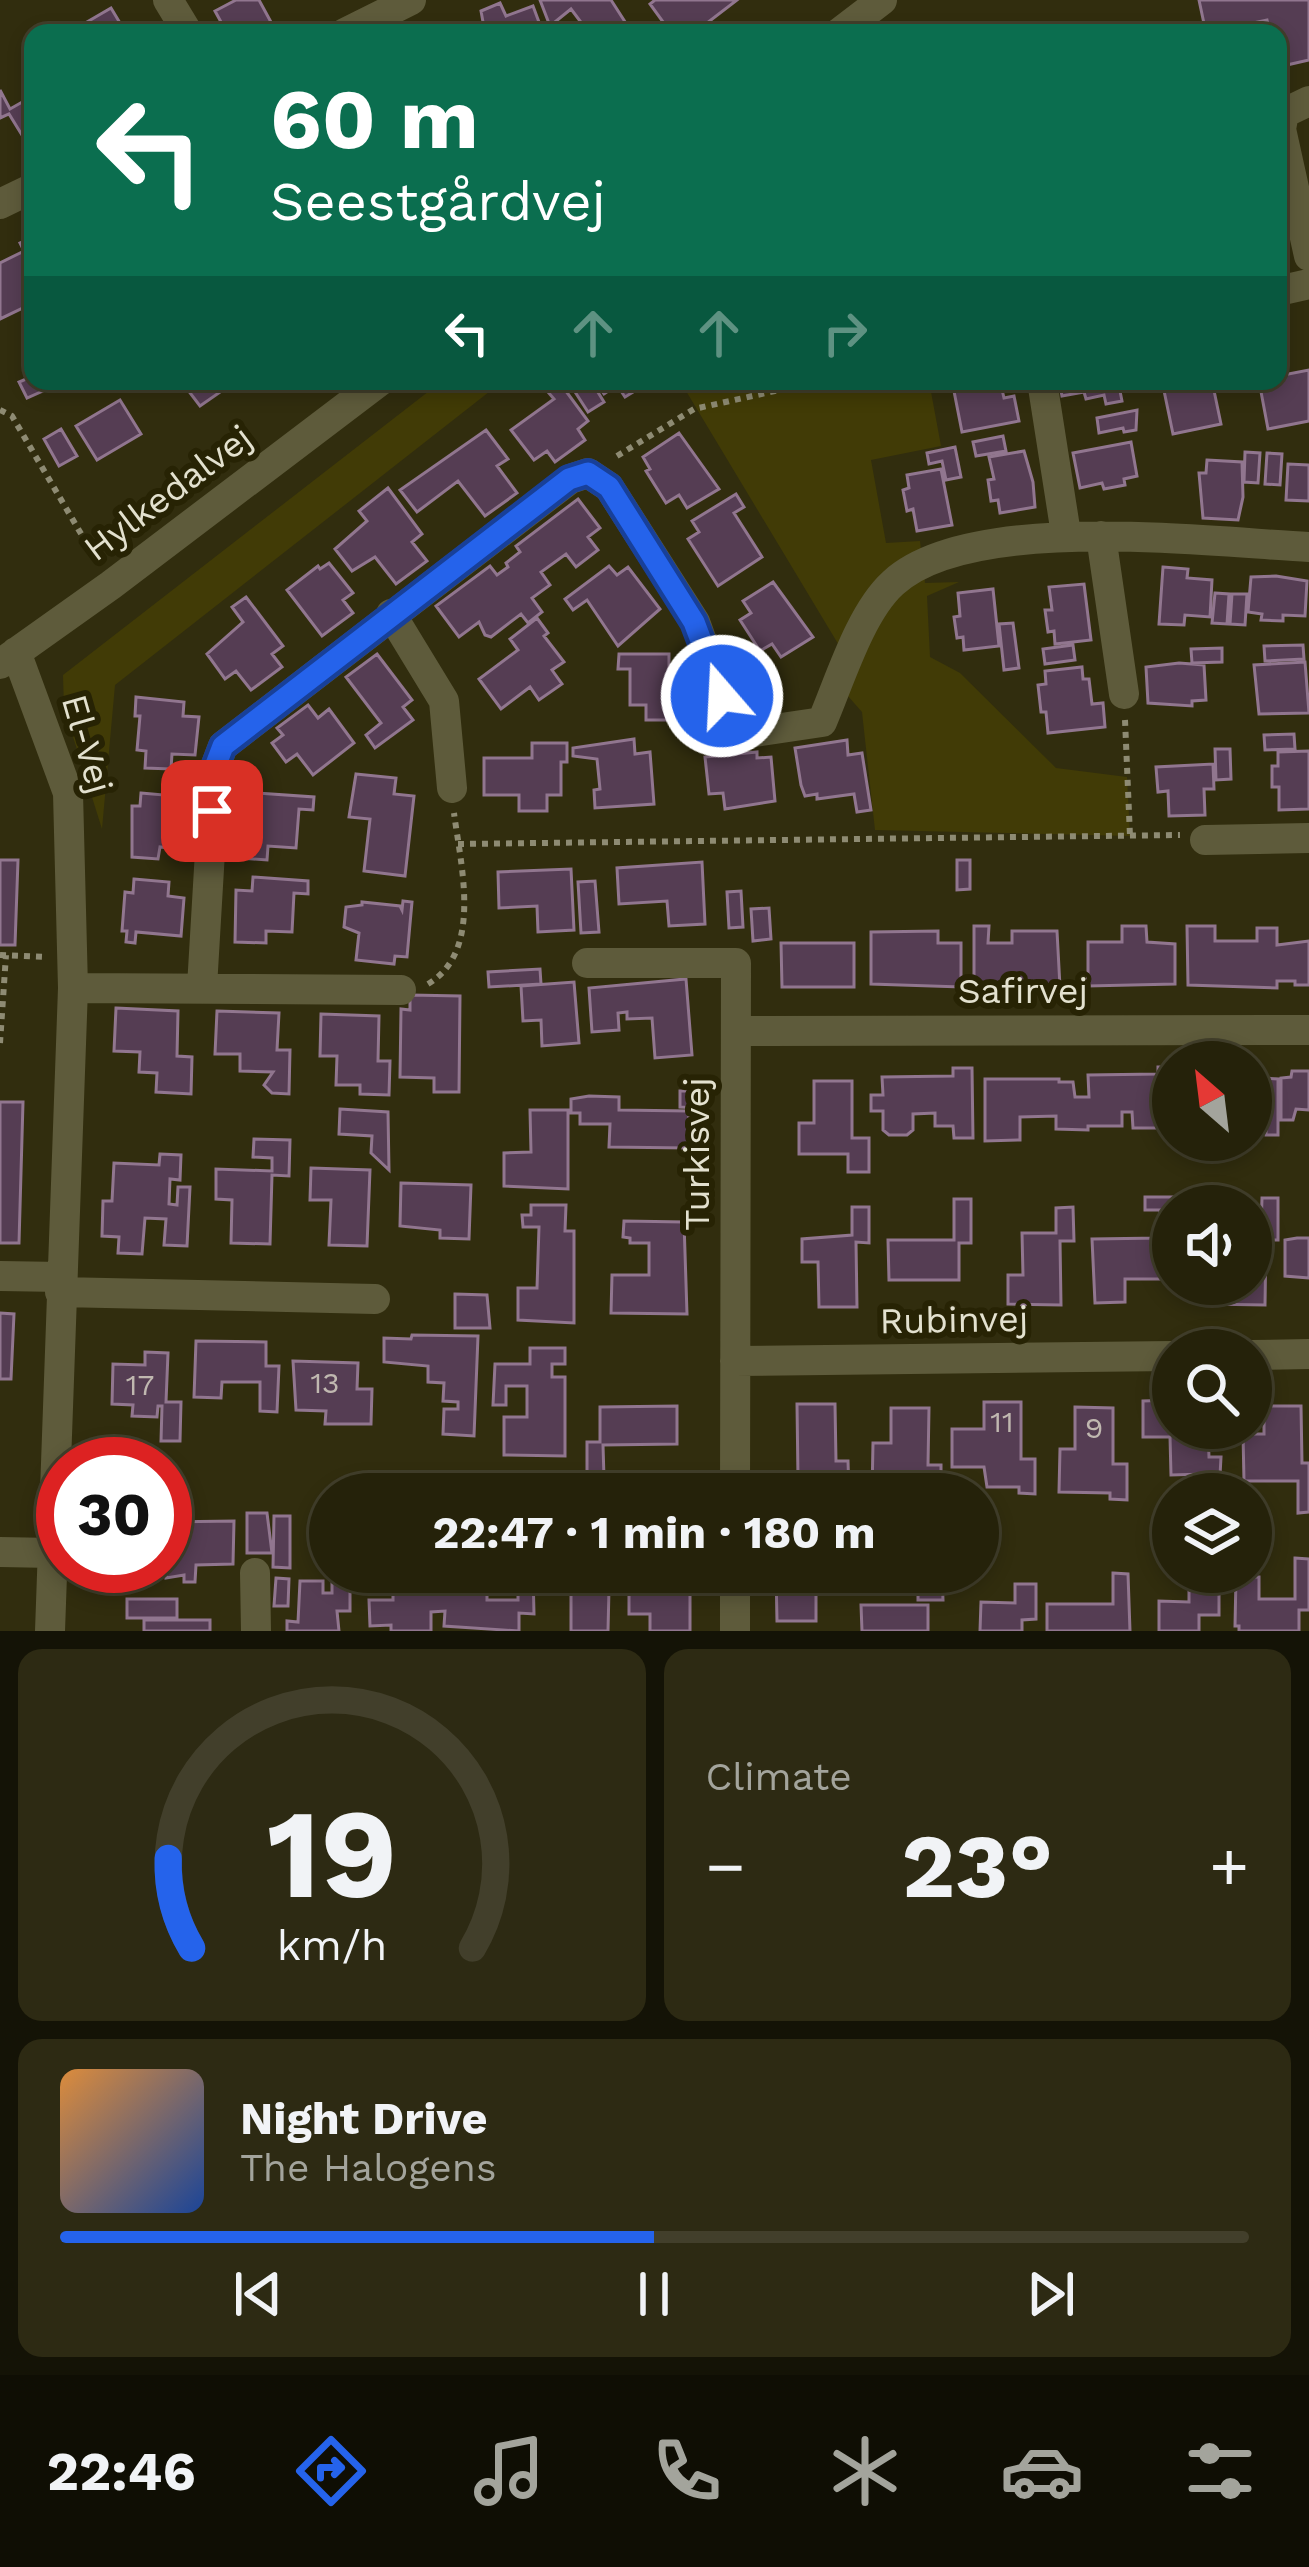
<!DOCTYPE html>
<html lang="en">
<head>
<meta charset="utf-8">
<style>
	body { margin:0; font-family:"Work Sans",sans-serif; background:#2d2a13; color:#f1f3f6; height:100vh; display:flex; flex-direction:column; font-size:45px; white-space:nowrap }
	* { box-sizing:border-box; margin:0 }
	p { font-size:39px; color:#a3a49c }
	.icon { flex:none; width:66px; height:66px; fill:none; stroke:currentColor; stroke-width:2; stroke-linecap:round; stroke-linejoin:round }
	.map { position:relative; height:1631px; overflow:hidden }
	.panel { display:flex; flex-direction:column; gap:18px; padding:18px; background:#141306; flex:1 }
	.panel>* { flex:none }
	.hud { position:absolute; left:24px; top:24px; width:1263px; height:366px; border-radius:24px; box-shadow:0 6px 18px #0003,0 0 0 3px #423f2b; background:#0b6e4f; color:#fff; overflow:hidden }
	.needle { width:78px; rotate:332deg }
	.tools { position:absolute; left:1152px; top:1041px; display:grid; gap:24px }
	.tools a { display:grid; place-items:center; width:120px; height:120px; border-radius:50%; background:#25220a; box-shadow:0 6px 18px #0003,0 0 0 3px #423f2b; font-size:60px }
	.speed { position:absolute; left:36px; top:1437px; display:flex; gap:24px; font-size:60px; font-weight:700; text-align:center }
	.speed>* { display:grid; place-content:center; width:156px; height:156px; border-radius:50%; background:#25220a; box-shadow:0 6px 18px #0003,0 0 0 3px #423f2b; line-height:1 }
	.speed .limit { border:18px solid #d22; background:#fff; color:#111 }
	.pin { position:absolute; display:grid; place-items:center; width:102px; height:102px; color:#fff; margin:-51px; border-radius:24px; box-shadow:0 6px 18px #0006 }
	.me { position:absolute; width:132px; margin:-66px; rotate:341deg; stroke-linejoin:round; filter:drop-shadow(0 0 9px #0008) }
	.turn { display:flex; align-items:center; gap:42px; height:252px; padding:0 48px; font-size:54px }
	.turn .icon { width:156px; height:156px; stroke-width:2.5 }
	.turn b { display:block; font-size:84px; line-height:102px }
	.lanes { display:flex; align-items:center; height:114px; padding:0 48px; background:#0003; justify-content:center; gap:60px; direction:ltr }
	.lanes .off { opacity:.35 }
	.big { font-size:90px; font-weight:700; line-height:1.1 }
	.panel .tile { flex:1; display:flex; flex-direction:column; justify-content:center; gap:18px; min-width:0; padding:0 42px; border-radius:24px; background:#2d2a13 }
	.panel .dial { align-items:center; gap:0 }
	.dial svg { height:312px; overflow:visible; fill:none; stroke:#423f2b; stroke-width:7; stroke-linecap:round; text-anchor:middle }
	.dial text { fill:#f1f3f6; stroke:none }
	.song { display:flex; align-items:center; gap:36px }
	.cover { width:144px; height:144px; border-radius:18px; background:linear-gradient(135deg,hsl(30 70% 55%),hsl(220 70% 35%)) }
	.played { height:12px; border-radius:6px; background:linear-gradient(90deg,#2563eb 50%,#423f2b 50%) }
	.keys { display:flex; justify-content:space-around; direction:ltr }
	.heat { display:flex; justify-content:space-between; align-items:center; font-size:66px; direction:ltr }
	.panel .tiles { flex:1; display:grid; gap:18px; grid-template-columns:1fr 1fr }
	.tile:last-child { grid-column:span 2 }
	.trip { position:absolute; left:309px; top:1473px; width:690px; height:120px; border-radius:60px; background:#25220a; box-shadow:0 6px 18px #0003,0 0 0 3px #423f2b; font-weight:700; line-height:120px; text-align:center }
	.dock { display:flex; height:192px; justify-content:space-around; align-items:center; background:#0f0e04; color:#a3a49c }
	.dock .icon { width:84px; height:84px }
	.dock .on { color:#2563eb }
	.dock b { font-size:54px; color:#f1f3f6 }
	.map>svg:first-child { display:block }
</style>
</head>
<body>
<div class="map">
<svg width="1309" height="1631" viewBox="0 0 1309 1631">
	<rect width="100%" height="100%" fill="#312d0e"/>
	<path fill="#413b06" d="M442,381H503L115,685L102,829L64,708L63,675Z
		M680,381H929L941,446L871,460L886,543L920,541L925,583L959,582L927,596L930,657L960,673L1056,768L1127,777L1130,836L875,830L862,712L840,687V647Z"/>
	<path fill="#553d53" stroke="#91768f" stroke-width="3" d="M236,0H259L272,24L256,33H227L215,11Z
		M540,0H611L631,31L638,26L644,33H589L571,9L550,26Z
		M655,0H737L694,33H671L650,4Z
		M1199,0H1309V60L1278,67V33H1270L1267,20L1206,33Z
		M500,3L506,16L533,6L543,33H485L481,11Z
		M111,8L126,33H78L75,29Z
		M0,90L10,109L24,101L33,118V153L9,114L0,118Z
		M33,237V303L0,319V263L24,251L20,243Z
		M1309,370V421L1268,429L1259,381H1278V376Z
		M33,376V381H52L54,386L27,398L19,382Z
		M181,381H236L200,406Z
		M568,381H591L604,402L588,412Z
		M595,381H651L625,397L617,385L604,394Z
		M963,381H1000L1004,398L1014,396L1019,421L962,432L953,386Z
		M1059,381H1118L1122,401L1106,404L1104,395L1086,399L1084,392L1062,396Z
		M1162,381H1212L1221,424L1173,434Z
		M560,383L588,421L578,429L585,440L555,462L547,451L534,460L511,430L554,399L548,392Z
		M120,400L141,434L97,460L76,426Z
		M1137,410L1136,430L1124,432L1123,428L1099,433L1097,418Z
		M61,429L77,456L59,466L44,439Z
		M486,430L508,459L497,466L517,493L485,516L458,481L417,512L400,490Z
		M679,433L719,489L687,508L679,495L666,503L646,471L650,469L643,457Z
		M1003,436L1006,451L976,456L973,442Z
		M1131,442L1137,476L1124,479L1125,485L1104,489L1102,483L1080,488L1073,453Z
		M955,447L961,477L946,480L942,461L929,464L927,453Z
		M1024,451L1033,482L1035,507L1000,513L998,500L991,501L988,480L994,479L989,457Z
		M1245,452L1260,453L1258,483L1244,482Z
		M1267,453L1282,454L1280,485L1265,484Z
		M1207,460L1242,462L1243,497L1238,520L1203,518L1199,473H1206Z
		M1288,464L1309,465V501L1286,500Z
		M941,469L952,525L917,531L913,509L907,511L903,490L909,488L907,475Z
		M388,488L422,534L412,542L427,561L396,584L375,557L352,571L335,549L367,521L359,511Z
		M736,494L744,507L734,513L762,557L718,586L688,539L699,532L692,521Z
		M578,499L600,528L588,537L598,550L576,567L566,554L541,572L550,585L532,598L542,612L528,623L521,614L491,637L485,635L479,622L459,637L436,606L490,566L497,575L508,567L506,563L520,552L516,546Z
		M329,563L353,593L343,600L353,613L322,636L287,590L318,566L320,569Z
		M609,566L617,575L628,567L660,609L618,646L587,600L573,610L565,599Z
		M1163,567L1188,569L1187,578L1212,580L1210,617L1185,615L1184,625L1159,624Z
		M1276,576L1307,581L1305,616L1283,615V621L1261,620L1262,614L1248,612L1251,577Z
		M773,582L813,637L781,657L772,644L760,651L740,620L751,613L743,601Z
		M1084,584L1091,640L1055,644L1054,631L1048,632L1045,610H1052L1049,587Z
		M993,589L999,646L964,650L963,637L957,638L954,617L960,616L958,593Z
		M1215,593L1229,594L1227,624L1212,623Z
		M1232,594H1247L1245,625L1230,624Z
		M246,597L283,646L272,654L282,667L251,690L236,671L225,679L207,654L243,622L232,607Z
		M537,618L548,633L544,636L564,662L552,670L562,684L539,700L530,687L501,709L479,679L518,650L510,639Z
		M1013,623L1019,668L1004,670L999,624Z
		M1073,645L1075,660L1045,664L1043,649Z
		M1303,645L1304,659L1265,661L1264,646Z
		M1222,648V662L1192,663L1191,649Z
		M377,654L412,700L403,707L413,720L375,748L366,735L381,723L346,677Z
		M619,654H669V668H684V720H646V705H630V669H618Z
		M1305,662L1309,713L1259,714L1254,665Z
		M1179,663L1204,665L1206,700L1192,701V706L1148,703L1146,667Z
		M1082,667L1083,679H1089L1092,704L1103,703L1105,727L1048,733L1046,712H1041L1038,685L1046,684L1045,671Z
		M136,697L184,702L183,716L199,717L195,755L172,754L171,769L145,768L146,751L137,750L140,716H135Z
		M308,705L318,718L329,709L354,743L313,775L297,754L286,762L272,743L283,735L277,728Z
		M1294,734L1295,749L1265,750L1264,735Z
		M634,739L635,754L650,752L654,804L595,808L594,790L600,789L597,759L573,756V748Z
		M847,740L848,755L862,753L871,810L857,812L854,794L817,799V794L805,796L801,785L795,748Z
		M532,743H567V762H561V795H547V811H519V795H484V758H532Z
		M1215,749H1230L1231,779L1216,780Z
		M1309,751V809L1279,810V787H1272V766H1278V752Z
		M757,752V758L771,757L775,801L725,809L723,793L709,794L705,757Z
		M1213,764L1214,789H1204L1205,815L1169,816L1168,791L1158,792L1156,767Z
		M356,774L396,778L394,794L414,796L405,876L364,871L370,819L349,817Z
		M141,793L176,796L175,810L191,811L188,850L160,847L158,859L132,857V806H140Z
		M257,793L314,797L313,810L299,809L296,848L268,846L267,860L241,858L240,806L256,807Z
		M0,860H18L15,945H0Z
		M957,860H970V889L957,890Z
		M702,862L705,924L669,926L667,901L619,904L617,868Z
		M571,869L574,930L538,932L537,906L499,908L498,872Z
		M253,877L308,881V894L294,893L292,932L266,931V943L235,942L236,890L252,891Z
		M134,879L169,882L168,896L184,898L181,936L136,932L135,943L126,942L127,931H122L125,892L133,893Z
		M595,881L599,932L581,933L578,882Z
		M741,891L743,927L729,928L727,892Z
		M403,901L412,902L407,957L395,956L394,964L356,960L359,933L344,927L346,907L362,905V902L400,906L402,910Z
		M769,908L771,939L753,941L751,909Z
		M974,926H989L988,943H1012V931H1057L1060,987H988V983H974Z
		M1122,926H1146L1147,942L1175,944V984L1088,986V942H1122Z
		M1187,926H1215V941H1257V928H1277V945L1309,941V985H1295V981H1277V988L1188,985Z
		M938,931V943H961V987L871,984V932Z
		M781,943H854V987H782Z
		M540,969L541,984L489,987L488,972Z
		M686,979L692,1055L655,1058L652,1018L627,1019V1012L618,1013L619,1030L592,1032L589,988Z
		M574,982L579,1043L542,1046L541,1020L523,1021L521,986Z
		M410,995L460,996L459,1092H434V1078L400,1077L401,1009L410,1010Z
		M116,1008L178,1011L177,1056L192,1057L191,1094L156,1092L157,1073L139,1072L140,1052L114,1051Z
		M217,1011L279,1013L277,1050H290L289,1094L272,1093L264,1085L273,1072L240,1071V1054H215Z
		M321,1014L379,1016L378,1061H390L389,1095L360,1094V1085H336L337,1056H320Z
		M1158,1067H1173V1128H1133L1132,1112H1122V1126H1088V1130L1056,1129V1116L1020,1117V1140L985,1141V1079H1059V1082H1073L1075,1097H1089L1088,1075L1158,1074Z
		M953,1068H972L973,1138H954L953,1126H935V1113L913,1114V1130L907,1135H889L883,1130V1111H871V1095H883L882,1077L953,1076Z
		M1292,1071H1309V1110L1296,1109L1293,1120H1281V1078L1291,1077Z
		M1251,1077L1278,1079V1135H1266V1126L1260,1127L1259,1114H1251Z
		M814,1081H852V1138H869V1172H848V1154H799V1123H814Z
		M680,1091H703V1108L680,1107Z
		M589,1096L619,1097V1110L689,1111L688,1148L609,1147L610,1124H580V1113H571V1099Z
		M0,1102H23L19,1243H0Z
		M340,1109L388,1112L389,1170L371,1153L372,1136L339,1134Z
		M530,1110H568V1189L504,1186V1153L531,1152Z
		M254,1139L290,1140L289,1176L272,1175L270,1244L231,1243L232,1200L216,1199V1169L272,1171V1158L253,1157Z
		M160,1154L181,1155L180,1180L170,1179L169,1204L177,1205L178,1187H190L187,1246L164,1245L166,1219L145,1218L142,1254L118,1253L119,1237L102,1236L103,1201H112L114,1163L159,1165Z
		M311,1168L370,1170L367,1246L329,1245L331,1200H310Z
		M401,1183L471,1185L469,1239L440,1238V1230L400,1226Z
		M1145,1197H1176L1173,1242H1163V1279H1125V1302L1095,1303L1092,1239L1160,1238V1210H1145Z
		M1262,1198H1278V1240H1266L1265,1305L1205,1304V1284H1251V1232H1261Z
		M954,1199H971V1243H959V1280H889L888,1240H954Z
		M531,1205H566L565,1231H574V1323L518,1320V1288H537L539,1227H523L522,1215H531Z
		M852,1207H869V1243L856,1242L857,1307H819L818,1262H802V1239L852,1235Z
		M1073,1207L1074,1241H1060L1061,1305L1008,1304V1275H1023L1022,1233H1056V1208Z
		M624,1221L684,1222L687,1314L611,1313L612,1275H649V1243H630V1238L623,1237Z
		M1297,1238H1309V1278L1285,1276V1240Z
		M455,1294L487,1295L490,1328H455Z
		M0,1313L14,1314L11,1379H0Z
		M412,1335L478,1336L474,1436L443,1434L444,1409H458V1402L443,1401L444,1383L428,1382V1366L384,1362V1338L411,1339Z
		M196,1341L266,1342V1366H279L277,1412L260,1411V1382H222L221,1398L194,1397Z
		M530,1348H565V1364H552V1377H565V1456L504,1455V1417H527V1386H506V1405H493L495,1364H530Z
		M145,1352L168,1353L166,1402H181L180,1441H161L162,1406H158L157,1417L132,1416L133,1405L112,1404L113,1364L145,1365Z
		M293,1361L358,1363L357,1389H372L371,1424H325L326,1411L296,1410Z
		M1173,1400V1428H1208L1209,1457H1221L1219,1494H1205V1474L1171,1475L1170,1437H1143V1401Z
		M984,1402H1021V1459H1035V1494L1019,1493V1487H987L984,1467H952V1429H984Z
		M797,1404H835L836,1461H848L849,1494H831V1478H798Z
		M677,1406V1444L603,1445L604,1478L587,1477V1442H600V1407Z
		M1264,1406H1301L1302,1463H1309V1512L1298,1513V1481H1244L1243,1434H1264Z
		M1075,1407L1113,1408V1464H1127V1500L1110,1499V1493L1059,1492L1060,1449H1075Z
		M891,1408H929L928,1465H941V1494H925V1482L910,1481V1494H872L873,1443H891Z
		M247,1513H267L272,1553H247Z
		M274,1516H290V1568L273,1567Z
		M234,1521L233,1564L196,1565L195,1582H184V1575L166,1578L165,1522Z
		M1295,1558L1309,1559V1610H1299V1631H1239V1626H1235L1236,1577H1259V1599H1295Z
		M443,1572V1583H487V1600H518V1572H533L534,1614L519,1613V1631L444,1626L445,1611L431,1612V1631H391V1625L370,1626L369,1600H393V1574Z
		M605,1572H622V1589H609L608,1631H571V1579H605Z
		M650,1572H690V1631H650V1614H629V1586H650Z
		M776,1572H839V1586H816V1621H777Z
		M918,1572H942L943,1600H918Z
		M1113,1573L1128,1574L1130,1631H1047V1604H1113Z
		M332,1577H350V1611H337L339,1631H287V1621L298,1622L300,1581H323V1593H332Z
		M1189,1577H1219V1615H1199V1631H1159V1601L1189,1602Z
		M276,1578L289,1579L288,1606H274Z
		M1015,1584H1036V1619L1022,1620V1631H980L981,1602L1015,1603Z
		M127,1599H177V1618H127Z
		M861,1605H928V1631H862Z
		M144,1620H210V1631H144Z"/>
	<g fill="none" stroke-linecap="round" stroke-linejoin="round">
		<path stroke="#8e8b73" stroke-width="6" stroke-dasharray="6 6" stroke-linecap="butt" d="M0,410L12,416L97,561
			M617,456L694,409L820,381
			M1125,720L1130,836
			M458,844L1180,835
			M0,955L45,957
			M428,984C483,951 461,867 454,813
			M0,1043L6,955"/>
		<path stroke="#5e5b3b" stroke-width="30" d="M168,0L188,33
			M345,33L411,0
			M839,33L882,0
			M1309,101L1284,113L1281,129L1309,256
			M0,204L33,188
			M1278,291L1309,284
			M1042,381L1066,534
			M1101,536L1124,694
			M391,614L444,701L452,788
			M16,652L68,793L73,988L50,1631
			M0,664L111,585L380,381
			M1205,840L1309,838
			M587,963H736L735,1494
			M202,987L215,767L223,746L570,479L588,473L609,487L695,622L722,696L737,721L755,732L822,722C840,680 860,613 893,583C970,512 1208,542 1309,547
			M73,988L401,990
			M737,1031L1309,1030
			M0,1276L62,1277
			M60,1292L375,1299
			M1251,1355L1309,1354
			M735,1361L1173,1356
			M0,1552L53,1553
			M255,1573L256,1631
			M735,1631V1572"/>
	</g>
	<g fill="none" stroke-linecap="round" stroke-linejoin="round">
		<g stroke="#184099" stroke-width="30">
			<path id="route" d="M212,811L215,767L223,746L569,479L588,473L609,487L694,622L722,696"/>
		</g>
		<use href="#route" stroke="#2563eb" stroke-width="21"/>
	</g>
	<g text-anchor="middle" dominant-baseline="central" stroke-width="12" stroke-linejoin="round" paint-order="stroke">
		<g font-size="30" fill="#c0b8b0">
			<text x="325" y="1382">13</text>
			<text x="140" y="1384">17</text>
			<text x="1002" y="1421">11</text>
			<text x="1094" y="1427">9</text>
		</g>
		<g font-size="36" fill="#e3e1cf" stroke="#272304">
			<text transform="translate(168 493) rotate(-37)">Hylkedalvej</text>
			<text transform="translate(87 744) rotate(74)">El-Vej</text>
			<text x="1023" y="991">Safirvej</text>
			<text transform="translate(697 1154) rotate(-90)">Turkisvej</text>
			<text transform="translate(954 1320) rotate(-1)">Rubinvej</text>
		</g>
	</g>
</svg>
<div class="tools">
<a><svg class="needle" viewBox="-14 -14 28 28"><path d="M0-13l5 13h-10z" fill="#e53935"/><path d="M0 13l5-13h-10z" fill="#a3a49c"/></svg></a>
<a><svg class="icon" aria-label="sound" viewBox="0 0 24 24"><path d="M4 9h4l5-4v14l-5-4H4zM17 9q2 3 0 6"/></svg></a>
<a><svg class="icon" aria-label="search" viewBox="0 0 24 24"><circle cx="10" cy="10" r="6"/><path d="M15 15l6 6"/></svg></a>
<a><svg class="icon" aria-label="layers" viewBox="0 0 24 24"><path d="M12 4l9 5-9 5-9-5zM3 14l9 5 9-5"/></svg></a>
</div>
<div class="speed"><div class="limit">30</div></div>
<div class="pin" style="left:212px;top:811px;background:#d93025"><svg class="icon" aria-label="arrive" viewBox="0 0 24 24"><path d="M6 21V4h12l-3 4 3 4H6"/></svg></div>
<svg class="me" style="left:722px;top:696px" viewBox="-20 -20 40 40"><circle r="17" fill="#2563eb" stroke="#fff" stroke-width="3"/><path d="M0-11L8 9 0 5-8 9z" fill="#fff"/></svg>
<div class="trip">22:47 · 1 min · 180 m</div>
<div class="hud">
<div class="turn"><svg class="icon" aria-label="left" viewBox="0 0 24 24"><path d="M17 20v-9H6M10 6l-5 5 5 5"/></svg><div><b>60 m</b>Seestgårdvej</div></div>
<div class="lanes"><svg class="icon" aria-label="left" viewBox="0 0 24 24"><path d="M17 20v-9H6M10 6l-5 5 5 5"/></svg><svg class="icon off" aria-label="ahead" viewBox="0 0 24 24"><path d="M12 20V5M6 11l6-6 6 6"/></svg><svg class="icon off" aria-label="ahead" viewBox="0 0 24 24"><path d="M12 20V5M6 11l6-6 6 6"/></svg><svg class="icon off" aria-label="right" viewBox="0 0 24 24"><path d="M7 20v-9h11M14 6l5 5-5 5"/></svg></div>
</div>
</div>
<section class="panel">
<div class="tiles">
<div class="tile dial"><svg viewBox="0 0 100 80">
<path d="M14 69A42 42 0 1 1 86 69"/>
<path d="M14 69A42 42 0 0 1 8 46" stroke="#2563eb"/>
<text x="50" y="56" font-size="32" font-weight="700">19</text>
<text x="50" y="72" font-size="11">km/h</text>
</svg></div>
<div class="tile"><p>Climate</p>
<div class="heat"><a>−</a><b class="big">23°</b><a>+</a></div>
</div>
<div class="tile">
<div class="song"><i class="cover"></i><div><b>Night Drive</b><p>The Halogens</p></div></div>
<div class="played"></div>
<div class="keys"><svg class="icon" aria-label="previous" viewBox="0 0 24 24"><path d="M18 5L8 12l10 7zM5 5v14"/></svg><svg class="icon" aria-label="pause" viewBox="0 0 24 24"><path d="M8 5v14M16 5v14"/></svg><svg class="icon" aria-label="next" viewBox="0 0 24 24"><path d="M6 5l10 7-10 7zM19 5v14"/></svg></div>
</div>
</div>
</section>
<nav class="dock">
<b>22:46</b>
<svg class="icon on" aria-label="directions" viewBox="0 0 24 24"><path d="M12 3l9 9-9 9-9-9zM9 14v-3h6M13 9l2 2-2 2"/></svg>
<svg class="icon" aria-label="music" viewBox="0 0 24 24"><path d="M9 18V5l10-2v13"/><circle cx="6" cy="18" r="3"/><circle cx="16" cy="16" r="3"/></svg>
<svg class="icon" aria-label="phone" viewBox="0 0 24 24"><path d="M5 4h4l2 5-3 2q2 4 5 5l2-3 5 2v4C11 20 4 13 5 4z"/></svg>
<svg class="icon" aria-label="climate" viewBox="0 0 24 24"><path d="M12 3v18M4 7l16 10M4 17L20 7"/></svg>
<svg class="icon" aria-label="car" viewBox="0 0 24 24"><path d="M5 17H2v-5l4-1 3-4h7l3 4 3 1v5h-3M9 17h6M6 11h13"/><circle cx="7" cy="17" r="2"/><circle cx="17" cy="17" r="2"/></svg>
<svg class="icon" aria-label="filters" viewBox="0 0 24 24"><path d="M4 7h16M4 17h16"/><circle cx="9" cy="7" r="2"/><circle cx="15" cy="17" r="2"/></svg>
</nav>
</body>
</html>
